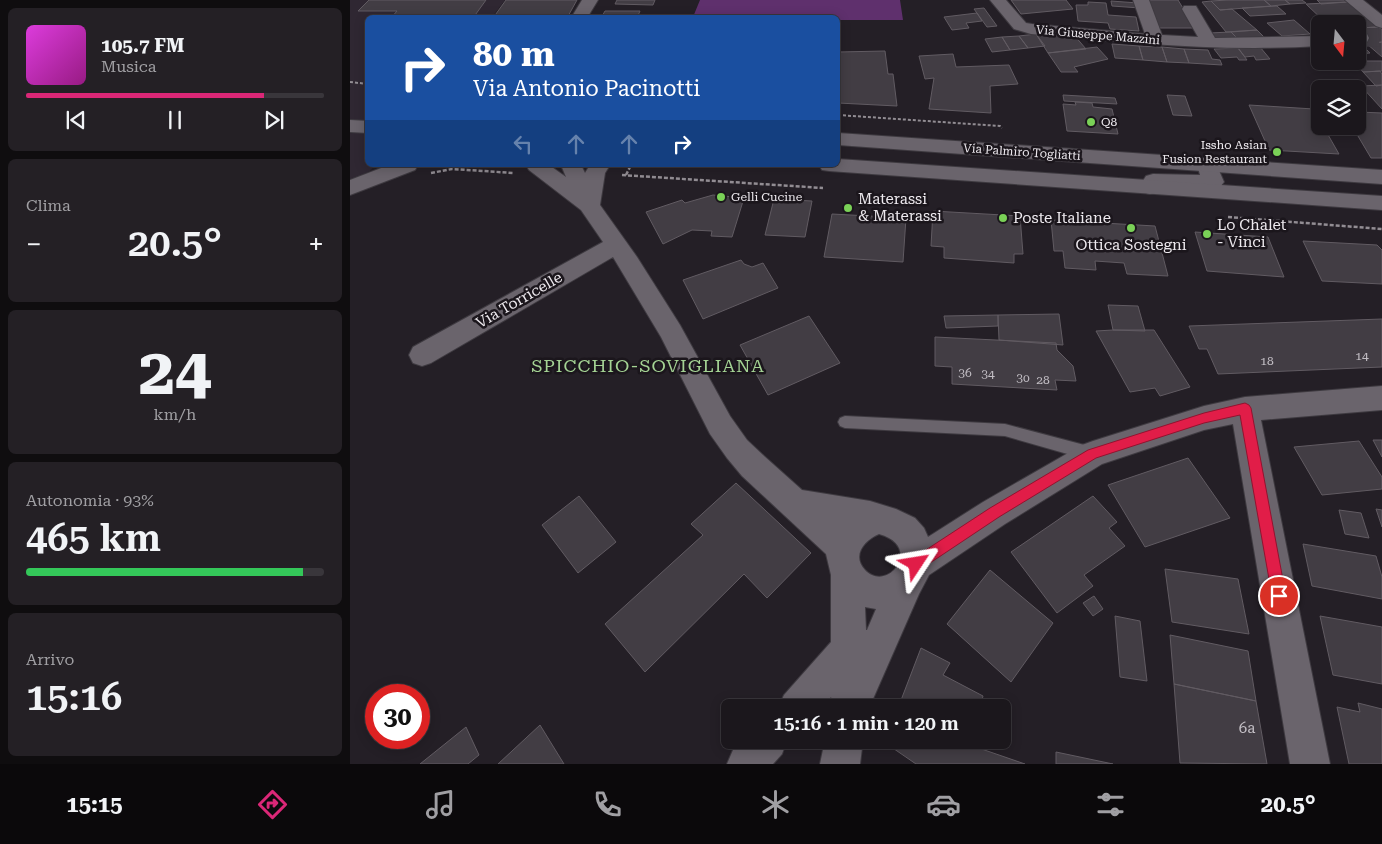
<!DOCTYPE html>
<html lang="it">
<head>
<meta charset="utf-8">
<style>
	body { margin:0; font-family:"Roboto Serif",serif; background:#242025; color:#f1f3f6; height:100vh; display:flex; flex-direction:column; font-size:19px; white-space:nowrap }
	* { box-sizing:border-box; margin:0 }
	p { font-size:16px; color:#a09fa3 }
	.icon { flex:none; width:28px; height:28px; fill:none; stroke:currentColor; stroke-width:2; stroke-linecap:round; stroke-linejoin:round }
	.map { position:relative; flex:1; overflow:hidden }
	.side { display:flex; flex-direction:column; gap:8px; padding:8px; background:#0f0d0f; width:350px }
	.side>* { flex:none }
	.guide { position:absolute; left:15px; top:15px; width:475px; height:152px; border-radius:8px; box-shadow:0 2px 12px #0003,0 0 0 1px #39363b; background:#1a4fa0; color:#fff; overflow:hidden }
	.needle { width:32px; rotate:164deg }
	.tools { position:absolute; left:961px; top:15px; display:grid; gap:10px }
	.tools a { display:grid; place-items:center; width:55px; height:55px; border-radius:8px; background:#1b171c; box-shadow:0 2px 12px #0003,0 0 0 1px #39363b; font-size:25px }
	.speed { position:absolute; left:15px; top:684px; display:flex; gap:10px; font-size:25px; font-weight:700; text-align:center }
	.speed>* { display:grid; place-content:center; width:65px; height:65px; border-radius:50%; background:#1b171c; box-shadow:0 2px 12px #0003,0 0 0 1px #39363b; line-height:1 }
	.speed .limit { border:8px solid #d22; background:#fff; color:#111 }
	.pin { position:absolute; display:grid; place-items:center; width:42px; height:42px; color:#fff; margin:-21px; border:2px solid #fff; border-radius:50%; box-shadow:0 1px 5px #0007 }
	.me { position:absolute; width:55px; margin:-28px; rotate:57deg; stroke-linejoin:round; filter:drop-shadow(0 0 4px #0008) }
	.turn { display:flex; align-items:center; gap:18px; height:105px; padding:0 25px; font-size:22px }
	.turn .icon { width:65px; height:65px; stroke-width:2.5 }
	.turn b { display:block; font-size:35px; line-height:42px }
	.lanes { display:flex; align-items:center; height:48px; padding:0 25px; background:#0003; justify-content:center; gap:25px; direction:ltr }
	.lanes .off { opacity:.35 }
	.big { font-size:38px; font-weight:600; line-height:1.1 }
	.side .tile { flex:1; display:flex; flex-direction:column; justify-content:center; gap:8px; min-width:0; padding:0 18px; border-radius:8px; background:#242025 }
	.side .dial { align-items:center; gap:0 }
	.dial b { font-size:65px; line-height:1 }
	.song { display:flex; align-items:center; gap:15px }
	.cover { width:60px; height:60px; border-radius:8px; background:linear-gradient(135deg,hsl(300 70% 55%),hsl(310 70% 35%)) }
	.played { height:5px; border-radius:2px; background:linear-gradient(90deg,#db2777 80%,#39363b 80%) }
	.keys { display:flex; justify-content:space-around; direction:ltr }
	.heat { display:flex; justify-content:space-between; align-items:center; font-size:28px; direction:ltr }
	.charge { height:8px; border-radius:4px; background:linear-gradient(90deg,#34c759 93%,#39363b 0) }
	.trip { position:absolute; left:371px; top:699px; width:290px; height:50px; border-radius:8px; background:#1b171c; box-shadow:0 2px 12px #0003,0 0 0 1px #39363b; font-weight:600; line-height:50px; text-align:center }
	.dock { display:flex; height:80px; justify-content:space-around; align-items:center; background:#0b090b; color:#a09fa3 }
	.dock .icon { width:35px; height:35px }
	.dock .on { color:#db2777 }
	.dock b { font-size:22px; color:#f1f3f6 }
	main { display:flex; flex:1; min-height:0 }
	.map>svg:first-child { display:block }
</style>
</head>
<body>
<main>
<section class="side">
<div class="tile">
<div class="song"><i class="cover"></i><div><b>105.7 FM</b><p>Musica</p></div></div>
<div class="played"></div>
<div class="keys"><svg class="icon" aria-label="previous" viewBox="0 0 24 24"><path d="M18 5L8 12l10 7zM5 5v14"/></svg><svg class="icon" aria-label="pause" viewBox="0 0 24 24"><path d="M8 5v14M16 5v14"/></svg><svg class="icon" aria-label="next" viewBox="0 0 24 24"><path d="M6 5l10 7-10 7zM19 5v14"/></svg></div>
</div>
<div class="tile"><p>Clima</p>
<div class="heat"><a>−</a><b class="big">20.5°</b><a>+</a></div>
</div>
<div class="tile dial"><b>24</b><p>km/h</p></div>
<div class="tile"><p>Autonomia · 93%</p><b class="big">465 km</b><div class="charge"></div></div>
<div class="tile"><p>Arrivo</p><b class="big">15:16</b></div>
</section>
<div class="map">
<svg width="1032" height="764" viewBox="0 0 1032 764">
	<rect width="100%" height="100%" fill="#241f26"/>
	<path fill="#2f2732" d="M0,0H155L142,17L18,18V165H25L20,171L0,181Z"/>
	<path fill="#5f306d" d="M350,0H550L553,20H488V18L343,17Z"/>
	<path fill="#423d44" stroke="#615b62" d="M19,0H136L123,18H41L47,11H8Z
		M156,0H227L217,18H143Z
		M267,0H305L303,5L265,4Z
		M661,0H716L723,9L671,14Z
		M796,0H828L845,28H807Z
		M878,0H914L921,6L870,10L861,1Z
		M914,0H935L940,4L921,6Z
		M935,0H952L956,3L940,4Z
		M967,0H994L997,2L971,4Z
		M761,1L788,3L790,8L762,6Z
		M861,1L870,10L882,9L907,30L876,32L852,2Z
		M738,2L756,3L758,15L786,17L789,31L760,29L758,23L728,21L726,5H738Z
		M997,2L1028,27L1008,28V24H977L956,4Z
		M927,6L936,14L900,16L892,8Z
		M634,8L647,26L637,27L624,9Z
		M255,11H290L287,18H251Z
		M627,13L632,21L616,23L619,28L602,30L594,17Z
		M944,20L960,34L932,36L917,23Z
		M1028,27L1032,29V42L1017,44L1008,36V28Z
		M907,30L917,40L891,42L881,32Z
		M881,32L889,40L866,41L859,33Z
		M686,34L724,35L736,49L698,53Z
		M686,34L695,46L678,48L669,36Z
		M669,36L678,48L660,50L652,37Z
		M652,37L660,50L642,52L635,39Z
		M1008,41L1020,53L1008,54Z
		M1032,42V57L1017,44Z
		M762,44L789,46L793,60L765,58Z
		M789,46L812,47L817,62L793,60Z
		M747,47L758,59L724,67L728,72H711L698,53Z
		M812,47L834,49L839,63L817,62Z
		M910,47L920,59L906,60L904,56L895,57L888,48Z
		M888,48L897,60H889L887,57L871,58L864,49Z
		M834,49L858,50L862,59L870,60L872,65L839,63Z
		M535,51L538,74H543L547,106L488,103V52Z
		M603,54L606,67L659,65L668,84L640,86L641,113L579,109L584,78L575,79L569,56Z
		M1004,61H1032V71L1013,72Z
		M1030,71L1032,74V85L1026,86L1013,72Z
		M1032,85V109L1011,86Z
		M713,95L765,98L767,104L714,101Z
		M817,95L835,96L842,116L823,115Z
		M725,102L742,103L743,107L762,109L768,134L717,131L713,104L726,105Z
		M899,105L964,109L970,120V126H973L989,154L919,150Z
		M1008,112L1032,113V158H1021L1002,126H1008Z
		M363,195L394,198L382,237L361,236L362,231L342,230L313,244L296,212L332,200L335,203Z
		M424,199L462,201L455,237L415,235Z
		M583,211L670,216L673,254H664V263L594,258V247L581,246Z
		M482,214L556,218L553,262L474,257Z
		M701,220L805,226L818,276L777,274L774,263L745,261L746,270L715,268L713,251H704Z
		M845,232L918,237L934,277L857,271Z
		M953,241L1027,245L1032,250V284L972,281Z
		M391,260L394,264L402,267L413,263L428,288L353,319L333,280Z
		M758,305L788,306L795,331L763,330Z
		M709,314L713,345L649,340L648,315Z
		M648,315V326L596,328L594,316Z
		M459,316L490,363L418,395L390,345Z
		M1032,319V367L868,374L857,349H849L839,326Z
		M763,330H804L840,387L810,396L805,388L780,392L746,331Z
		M585,337L706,343L707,350L723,366L726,381L705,380L707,390L602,384V367L585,366Z
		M1023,440H1032V457Z
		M1009,441L1032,477V489L972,495L944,447Z
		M838,458L880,518L795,547L758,485Z
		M386,483L461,553L417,598L394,574L295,672L255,624L353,535L341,524Z
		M229,496L266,542L228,573L192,525Z
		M743,496L767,522L759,528L775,546L734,575L743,586L707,613L661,552Z
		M1026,509L1032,510V527Z
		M989,510L1011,513L1019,538L995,534Z
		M953,544L1026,556L1032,577V599L962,586Z
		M815,569L888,579L899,634L822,622Z
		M640,570L703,623L661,682L597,624Z
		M744,596L753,609L743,616L733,603Z
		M765,616L790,621L797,681L770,677Z
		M970,616L1032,627V684L983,675Z
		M820,635L898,651L906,701L824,684Z
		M571,648L600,663L593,675L633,696L630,708H548Z
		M824,684L906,701L917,764L830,763Z
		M1008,703L1032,709V764H999L987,707L1010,712Z
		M190,725L214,764H148Z
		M116,727L129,755L118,764H70Z
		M535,740H621L620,745L675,764H566L534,742Z
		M706,752L763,764H706Z"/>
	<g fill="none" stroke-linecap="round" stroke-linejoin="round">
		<path stroke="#423d44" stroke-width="18" stroke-dasharray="18 9" stroke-linecap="butt" d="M1011,38L1032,37"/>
		<g stroke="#3e3a40" stroke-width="2">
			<path id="lane" d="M495,416L655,424L742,447L747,449L749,454L747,459L742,461L655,436L495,428L490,426L488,422L490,418Z"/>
		</g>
		<g stroke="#3e3a40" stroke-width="2">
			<path id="street" d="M232,0H248L237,18H221Z
				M640,0H656L676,23L682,24L795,34L783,0H799L812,35L848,37L832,9L834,6H846L865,38L970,36V46C873,52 778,43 681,34L664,29Z
				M995,0H1013L1032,15V28L1026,26Z
				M1011,33L1017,34L1019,38L1017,42L1008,44V34Z
				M857,158L864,159L874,182L870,187L863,189L810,188L808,192L800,194L792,192L789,187L796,176L803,174L850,175L847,164L850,159Z
				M176,165H199L216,177L211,165H231L235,173L240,165H260L255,173L250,205L287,257L330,325L380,416L397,440L414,456L452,490L520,501L546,509L565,518L574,528L578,537L633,502L732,445L743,441L854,406L895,397L1032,386V410L911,420L980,764H940L883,424L854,430L752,464L655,524L579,575L569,594L519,708H481L483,703L481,697L472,708H428L434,695L481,642V575L476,554L392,476L377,458L360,434L311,337L263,257L81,363L72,366L63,363L59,355L63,347L253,242L231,210L179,170ZM529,534C574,546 538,594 515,570C501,555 515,540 529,534ZM515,607L526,609L517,630H516Z
				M392,740H437L432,754L423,764H377L383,750Z
				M475,740H513L510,764H470Z"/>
		</g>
		<g stroke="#3e3a40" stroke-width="2">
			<path id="secondary" d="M0,120L18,121V133L0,132Z
				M488,133L1032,170V184L488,145Z
				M488,159L1032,196V210L479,171L472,170L469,165H488Z
				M39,165H68L65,170L0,195V180Z"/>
		</g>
		<path stroke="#928d93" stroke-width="2" stroke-dasharray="3 2" stroke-linecap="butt" d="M0,82L18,84
			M488,115L650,126L652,128"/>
		<path stroke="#928d93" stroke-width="2.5" stroke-dasharray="4 2" stroke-linecap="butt" d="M81,173L102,169L164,173
			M272,175L473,188
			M276,175L281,165
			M878,217L1032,229"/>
		<use href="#lane" fill="#6a646c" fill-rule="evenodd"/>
		<use href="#street" fill="#6a646c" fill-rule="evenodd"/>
		<use href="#secondary" fill="#6a646c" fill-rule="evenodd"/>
	</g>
	<path fill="#e11d48" stroke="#92132f" d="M895,403L899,405L901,408L936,596L934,601L929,603L924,601L922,596L890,415L854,423L746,458L649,517L571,569L566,571L562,569L560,564L562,559L640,508L738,450L854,413Z"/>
	<g fill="#7ad157" stroke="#1b161c" stroke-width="2">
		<circle cx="741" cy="122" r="5"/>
		<circle cx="927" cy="152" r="5"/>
		<circle cx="371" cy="197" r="5"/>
		<circle cx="498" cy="208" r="5"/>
		<circle cx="653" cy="218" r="5"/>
		<circle cx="781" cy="228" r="5"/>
		<circle cx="857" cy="234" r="5"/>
	</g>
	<g text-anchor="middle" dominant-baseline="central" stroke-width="5" stroke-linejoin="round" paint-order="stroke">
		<g font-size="12" fill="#ede9ee" stroke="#1b161c">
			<text transform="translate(748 35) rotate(5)">Via Giuseppe Mazzini</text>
			<text transform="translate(672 152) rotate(4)">Via Palmiro Togliatti</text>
		</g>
		<g font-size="12" fill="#ede9ee" stroke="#1b161c" text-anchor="start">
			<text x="751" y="122">Q8</text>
			<text x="917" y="145" text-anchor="end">Issho Asian<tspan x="917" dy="14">Fusion Restaurant</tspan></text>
			<text x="381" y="197">Gelli Cucine</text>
		</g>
		<g font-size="12" fill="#c2bec4">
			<text x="1012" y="356">14</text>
			<text x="917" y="361">18</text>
			<text x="615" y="373">36</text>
			<text x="638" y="374">34</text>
			<text x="673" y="378">30</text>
			<text x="693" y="380">28</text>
		</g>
		<g font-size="15" fill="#ede9ee" stroke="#1b161c" text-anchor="start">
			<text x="508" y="199">Materassi<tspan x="508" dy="17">&amp; Materassi</tspan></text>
			<text x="663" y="218">Poste Italiane</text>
			<text x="867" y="225">Lo Chalet<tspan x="867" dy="17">- Vinci</tspan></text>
			<text x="781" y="245" text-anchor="middle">Ottica Sostegni</text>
		</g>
		<g font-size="15" fill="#ede9ee" stroke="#1b161c">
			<text transform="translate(169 300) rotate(-30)">Via Torricelle</text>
		</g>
		<g font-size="15" fill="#c2bec4">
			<text x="897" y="728">6a</text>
		</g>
		<g font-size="18" letter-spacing="1" fill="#a4d394" stroke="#1b161c">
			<text x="298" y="365">SPICCHIO-SOVIGLIANA</text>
		</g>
	</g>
</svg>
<div class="tools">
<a><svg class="needle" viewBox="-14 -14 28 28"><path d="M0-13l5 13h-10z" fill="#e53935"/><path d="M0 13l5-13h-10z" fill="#a09fa3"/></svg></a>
<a><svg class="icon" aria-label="layers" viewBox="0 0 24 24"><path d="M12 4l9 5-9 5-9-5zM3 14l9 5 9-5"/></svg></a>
</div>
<div class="speed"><div class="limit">30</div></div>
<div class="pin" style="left:929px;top:596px;background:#d93025"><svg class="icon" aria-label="arrive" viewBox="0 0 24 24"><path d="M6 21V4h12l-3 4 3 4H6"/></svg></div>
<svg class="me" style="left:566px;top:564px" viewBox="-20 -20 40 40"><path d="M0-17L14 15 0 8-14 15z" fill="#e11d48" stroke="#fff" stroke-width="4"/></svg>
<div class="trip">15:16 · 1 min · 120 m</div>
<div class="guide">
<div class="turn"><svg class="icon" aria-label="right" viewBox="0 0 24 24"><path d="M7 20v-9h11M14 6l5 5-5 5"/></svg><div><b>80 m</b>Via Antonio Pacinotti</div></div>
<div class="lanes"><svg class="icon off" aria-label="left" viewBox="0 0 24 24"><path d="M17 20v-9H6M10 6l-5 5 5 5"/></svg><svg class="icon off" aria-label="ahead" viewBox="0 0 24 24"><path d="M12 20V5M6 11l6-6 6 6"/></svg><svg class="icon off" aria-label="ahead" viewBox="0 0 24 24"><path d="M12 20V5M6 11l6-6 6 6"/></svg><svg class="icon" aria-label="right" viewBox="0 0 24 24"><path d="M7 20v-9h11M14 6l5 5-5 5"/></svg></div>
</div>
</div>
</main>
<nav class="dock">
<b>15:15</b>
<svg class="icon on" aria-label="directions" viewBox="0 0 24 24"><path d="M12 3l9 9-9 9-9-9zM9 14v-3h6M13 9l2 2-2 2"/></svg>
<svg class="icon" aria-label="music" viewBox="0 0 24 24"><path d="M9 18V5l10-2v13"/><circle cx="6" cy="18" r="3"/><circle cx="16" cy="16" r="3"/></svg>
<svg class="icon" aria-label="phone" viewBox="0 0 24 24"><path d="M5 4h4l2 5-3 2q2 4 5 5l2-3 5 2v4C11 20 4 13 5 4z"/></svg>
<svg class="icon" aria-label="climate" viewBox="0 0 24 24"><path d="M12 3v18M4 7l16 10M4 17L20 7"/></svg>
<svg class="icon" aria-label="car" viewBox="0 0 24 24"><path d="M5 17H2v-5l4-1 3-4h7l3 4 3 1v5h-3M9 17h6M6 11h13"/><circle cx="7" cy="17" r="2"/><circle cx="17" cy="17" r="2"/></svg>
<svg class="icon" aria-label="filters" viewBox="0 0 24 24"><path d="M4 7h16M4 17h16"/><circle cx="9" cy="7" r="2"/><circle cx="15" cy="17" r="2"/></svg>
<b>20.5°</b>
</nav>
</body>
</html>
